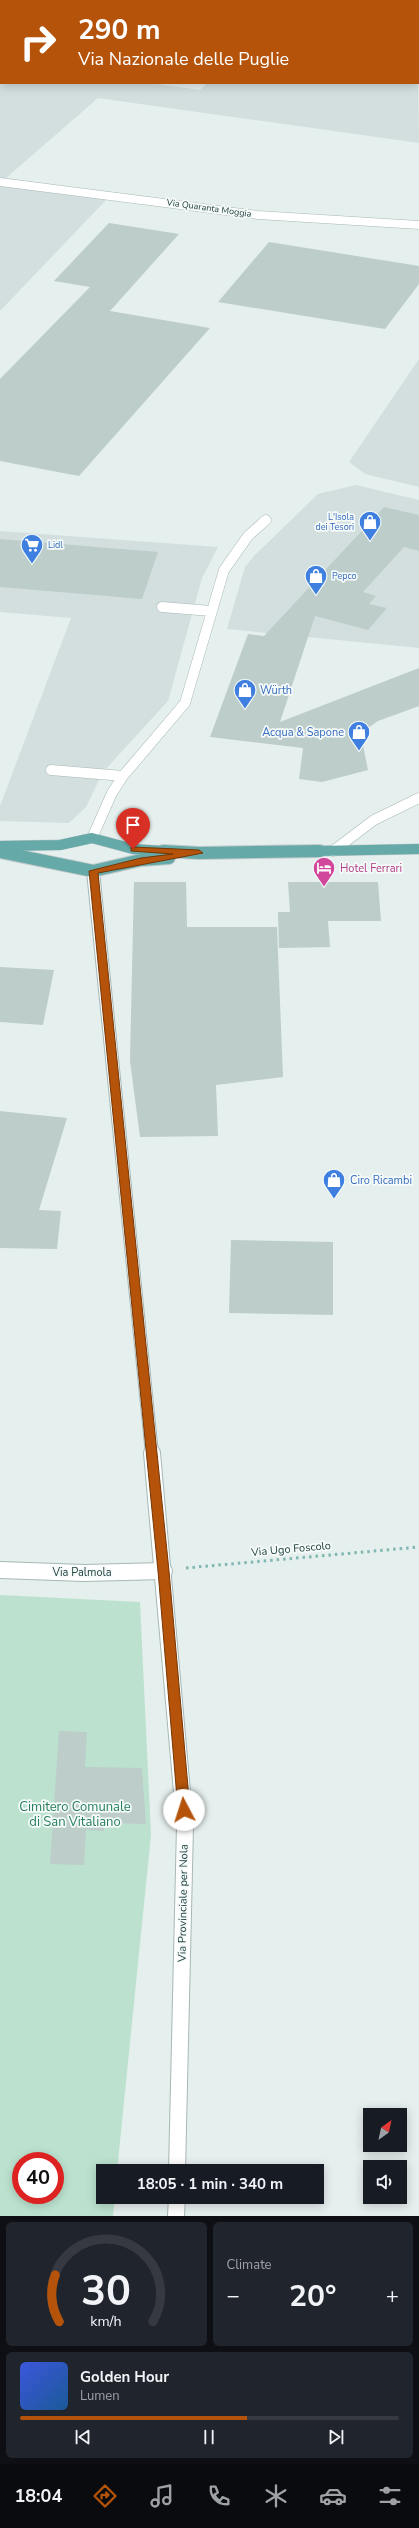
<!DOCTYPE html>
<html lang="en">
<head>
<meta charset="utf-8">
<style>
	body { margin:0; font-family:"Nunito Sans",sans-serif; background:#20242c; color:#f1f3f6; height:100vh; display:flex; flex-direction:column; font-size:15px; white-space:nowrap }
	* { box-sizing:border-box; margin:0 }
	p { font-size:13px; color:#9ea1a6 }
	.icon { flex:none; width:22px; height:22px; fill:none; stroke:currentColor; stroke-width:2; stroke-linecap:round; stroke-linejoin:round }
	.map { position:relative; height:2216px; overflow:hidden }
	.drawer { display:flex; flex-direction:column; gap:6px; padding:6px; background:#0d0f14; flex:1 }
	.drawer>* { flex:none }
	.banner { position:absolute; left:0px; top:0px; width:419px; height:84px; box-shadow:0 2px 10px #0003; background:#b45309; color:#fff; overflow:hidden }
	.needle { width:26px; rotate:33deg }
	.tools { position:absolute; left:363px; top:2108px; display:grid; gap:8px }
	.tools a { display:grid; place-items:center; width:44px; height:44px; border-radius:0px; background:#171b24; box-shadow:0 2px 10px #0003; font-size:20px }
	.speed { position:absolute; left:12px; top:2152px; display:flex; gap:8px; font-size:20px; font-weight:700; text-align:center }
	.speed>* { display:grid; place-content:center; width:52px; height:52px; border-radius:50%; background:#171b24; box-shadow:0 2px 10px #0003; line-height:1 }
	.speed .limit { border:6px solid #d22; background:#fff; color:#111 }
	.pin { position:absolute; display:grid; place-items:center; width:34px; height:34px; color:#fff; margin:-41px -17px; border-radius:50% 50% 50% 0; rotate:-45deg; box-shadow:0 0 4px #0007 }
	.pin .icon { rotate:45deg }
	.me { position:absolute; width:44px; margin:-22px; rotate:355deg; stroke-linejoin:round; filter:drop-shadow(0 0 3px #0008) }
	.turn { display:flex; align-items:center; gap:14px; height:84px; padding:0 12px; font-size:18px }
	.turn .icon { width:52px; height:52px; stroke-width:2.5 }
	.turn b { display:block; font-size:28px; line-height:34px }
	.big { font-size:30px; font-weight:700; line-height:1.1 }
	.drawer .widget { flex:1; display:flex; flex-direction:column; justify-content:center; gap:6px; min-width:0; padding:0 14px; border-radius:6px; background:#20242c }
	.drawer .dial { align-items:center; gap:0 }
	.dial svg { height:104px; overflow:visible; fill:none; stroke:#363941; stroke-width:7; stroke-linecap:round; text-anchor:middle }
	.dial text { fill:#f1f3f6; stroke:none }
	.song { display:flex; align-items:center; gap:12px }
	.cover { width:48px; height:48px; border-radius:6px; background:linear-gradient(135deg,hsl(230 70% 55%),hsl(210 70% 35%)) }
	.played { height:4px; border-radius:2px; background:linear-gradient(90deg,#b45309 60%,#363941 60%) }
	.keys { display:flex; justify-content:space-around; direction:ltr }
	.heat { display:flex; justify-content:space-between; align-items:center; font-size:22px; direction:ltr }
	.drawer .tiles { flex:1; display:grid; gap:6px; grid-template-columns:1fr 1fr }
	.widget:last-child { grid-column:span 2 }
	.trip { position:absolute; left:96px; top:2164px; width:228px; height:40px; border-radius:0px; background:#171b24; box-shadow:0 2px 10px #0003; font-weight:700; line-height:40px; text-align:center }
	.dock { display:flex; height:64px; justify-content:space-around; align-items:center; background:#090b0e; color:#9ea1a6 }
	.dock .icon { width:28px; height:28px }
	.dock .current { color:#b45309 }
	.dock b { font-size:18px; color:#f1f3f6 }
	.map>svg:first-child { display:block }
</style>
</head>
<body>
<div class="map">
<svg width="419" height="2216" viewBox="0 0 419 2216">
	<rect width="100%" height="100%" fill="#e5efed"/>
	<path fill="#d2dfde" d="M0,62L1,83H149L200,90L207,83H418V81L419,143L98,98L6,178H0Z
		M0,185L108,198L0,311Z
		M419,359V487L365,474L349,462Z
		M356,485L419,500V648L227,629L245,567L254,556L318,494Z
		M0,531L218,547L202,578L168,701L103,772L86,807L69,823L0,821V806L71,618L0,612Z"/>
	<path fill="#bce2cf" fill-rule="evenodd" d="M0,1595L140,1602L151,1835L117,2171H103V2197H115L113,2216H0ZM21,2161H55V2195H21Z"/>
	<path fill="#bccdca" d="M109,223L179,234L110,311L210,328L79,476L0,461V379L90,287L54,281Z
		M269,242L419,266V284L385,329L218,302Z
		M384,507L419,515V551L404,547L363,592L376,596L369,604L387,608L368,630L315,616L280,722L419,668V706L378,721L368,728L362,740L368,770L322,782L299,779L303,748L210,737L248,634L264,636Z
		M0,539L158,552L142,599L0,587Z
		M134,882H186L187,927H277L283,1077L216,1085L218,1136L140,1137L130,1061Z
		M288,882H378L381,921H328L330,947L279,948L278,912H290Z
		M0,967L54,970L43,1025L0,1022Z
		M0,1111L67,1118L39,1210L61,1211L57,1249L0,1248Z
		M231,1240L333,1242V1315L229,1313Z
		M59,1731L87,1732L85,1767L142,1768L146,1824L104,1823V1831L86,1830L84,1865L50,1864Z"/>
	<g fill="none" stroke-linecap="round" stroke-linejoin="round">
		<g stroke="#a6b8b6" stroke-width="11">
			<path id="service" d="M162,607L211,611
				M51,770L123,776
				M92,838L112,793L123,776L185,703L224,570L248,536L266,520"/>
		</g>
		<g stroke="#a6b8b6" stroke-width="9">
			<path id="minor-far2" d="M0,182L258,215L419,225"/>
		</g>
		<g stroke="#a6b8b6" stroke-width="11">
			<path id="minor-far1" d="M333,851L374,820L419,798"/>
		</g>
		<g stroke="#a6b8b6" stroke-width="18">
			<path id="minor" d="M0,1570L84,1573L164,1571"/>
		</g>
		<g stroke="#a6b8b6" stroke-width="14">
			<path id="tertiary-far1" d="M93,871L152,1454"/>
		</g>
		<g stroke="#a6b8b6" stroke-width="18">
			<path id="tertiary" d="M152,1453L185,1826L177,2171
				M176,2216L177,2197"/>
		</g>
		<g stroke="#c1caca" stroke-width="11">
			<path id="primary-far1" d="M0,846L60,845L92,838L133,849L179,852
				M265,852L419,849"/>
		</g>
		<g stroke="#c1caca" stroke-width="14">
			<path id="primary" d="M163,851L199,853L320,851
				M0,852L93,871L141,860L169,858"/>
		</g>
		<path stroke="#82b6b2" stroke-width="3" stroke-dasharray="2.5 4" stroke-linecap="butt" d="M186,1568L419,1547"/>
		<use href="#service" stroke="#fff" stroke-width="10"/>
		<use href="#minor-far2" stroke="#fff" stroke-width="8"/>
		<use href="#minor-far1" stroke="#fff" stroke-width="10"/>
		<use href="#minor" stroke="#fff" stroke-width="16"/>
		<use href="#tertiary-far1" stroke="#fff" stroke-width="12"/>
		<use href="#tertiary" stroke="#fff" stroke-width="16"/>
		<use href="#primary-far1" stroke="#65a9a8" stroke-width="10"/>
		<use href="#primary" stroke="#65a9a8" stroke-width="12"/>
	</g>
	<path fill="#b45309" stroke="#753606" d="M133,847L199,850L203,853L98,873L169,1571L190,1810L184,1814L178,1810L158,1571L89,871L141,858L173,854L131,851V847Z"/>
	<defs>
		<g id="shop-pin" transform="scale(1.15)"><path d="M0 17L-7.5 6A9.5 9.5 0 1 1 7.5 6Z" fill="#3f7fe0" stroke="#f6fbfa"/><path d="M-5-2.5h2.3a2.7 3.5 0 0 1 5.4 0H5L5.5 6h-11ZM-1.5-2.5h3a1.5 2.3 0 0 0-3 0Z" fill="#fff"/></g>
		<g id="supermarket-pin" transform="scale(1.15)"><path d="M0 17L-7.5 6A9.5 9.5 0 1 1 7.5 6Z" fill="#3f7fe0" stroke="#f6fbfa"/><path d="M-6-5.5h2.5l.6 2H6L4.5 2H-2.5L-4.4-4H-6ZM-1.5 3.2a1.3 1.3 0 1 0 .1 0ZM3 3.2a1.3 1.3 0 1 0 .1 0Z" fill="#fff"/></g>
		<g id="hotel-pin" transform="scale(1.15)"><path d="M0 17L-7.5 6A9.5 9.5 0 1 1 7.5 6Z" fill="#d1479c" stroke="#f6fbfa"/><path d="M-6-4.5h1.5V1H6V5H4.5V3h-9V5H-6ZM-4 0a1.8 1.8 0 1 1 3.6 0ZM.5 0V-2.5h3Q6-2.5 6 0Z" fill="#fff"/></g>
	</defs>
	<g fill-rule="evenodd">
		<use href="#shop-pin" x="370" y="522"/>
		<use href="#supermarket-pin" x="32" y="545"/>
		<use href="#shop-pin" x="316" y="576"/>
		<use href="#shop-pin" x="245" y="690"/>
		<use href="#shop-pin" x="359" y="732"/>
		<use href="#hotel-pin" x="324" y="868"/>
		<use href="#shop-pin" x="334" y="1180"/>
	</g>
	<g text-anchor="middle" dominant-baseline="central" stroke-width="3.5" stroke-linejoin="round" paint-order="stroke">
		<g font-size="9" fill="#214342" stroke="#f6fbfa">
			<text transform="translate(209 208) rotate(8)">Via Quaranta Moggia</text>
		</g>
		<g font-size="9" fill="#366cbe" stroke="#f6fbfa" text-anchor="start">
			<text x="354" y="517" text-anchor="end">L'Isola<tspan x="354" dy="10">dei Tesori</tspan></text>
			<text x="48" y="545">Lidl</text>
			<text x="332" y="576">Pepco</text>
		</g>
		<g font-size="11" fill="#366cbe" stroke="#f6fbfa" text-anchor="start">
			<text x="260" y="690">Würth</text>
			<text x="344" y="732" text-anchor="end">Acqua &amp; Sapone</text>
			<text x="350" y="1180">Ciro Ricambi</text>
		</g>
		<g font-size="11" fill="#b23c85" stroke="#f6fbfa" text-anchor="start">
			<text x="340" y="868">Hotel Ferrari</text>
		</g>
		<g font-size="11" fill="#214342" stroke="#f6fbfa">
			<text transform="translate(291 1549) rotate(-5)">Via Ugo Foscolo</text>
			<text x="82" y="1572">Via Palmola</text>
			<text transform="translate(183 1903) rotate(-89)">Via Provinciale per Nola</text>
		</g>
		<g font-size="13" fill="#277f5e" stroke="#f6fbfa">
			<text x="75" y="1807">Cimitero Comunale<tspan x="75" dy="15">di San Vitaliano</tspan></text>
		</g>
	</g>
</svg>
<div class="tools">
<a><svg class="needle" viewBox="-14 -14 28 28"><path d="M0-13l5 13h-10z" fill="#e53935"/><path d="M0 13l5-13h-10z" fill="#9ea1a6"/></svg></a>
<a><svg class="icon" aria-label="sound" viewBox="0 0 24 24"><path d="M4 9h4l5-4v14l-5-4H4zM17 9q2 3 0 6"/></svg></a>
</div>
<div class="speed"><div class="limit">40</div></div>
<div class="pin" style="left:133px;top:849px;background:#d93025"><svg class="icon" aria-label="arrive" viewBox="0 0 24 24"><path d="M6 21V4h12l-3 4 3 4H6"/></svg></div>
<svg class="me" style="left:184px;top:1810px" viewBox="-20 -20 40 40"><circle r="19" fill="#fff"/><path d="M0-13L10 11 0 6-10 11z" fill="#b45309"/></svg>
<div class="trip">18:05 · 1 min · 340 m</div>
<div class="banner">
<div class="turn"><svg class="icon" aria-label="right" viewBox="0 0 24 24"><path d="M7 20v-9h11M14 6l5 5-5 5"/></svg><div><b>290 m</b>Via Nazionale delle Puglie</div></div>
</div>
</div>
<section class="drawer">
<div class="tiles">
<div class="widget dial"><svg viewBox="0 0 100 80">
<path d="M14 69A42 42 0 1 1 86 69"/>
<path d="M14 69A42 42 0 0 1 11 33" stroke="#b45309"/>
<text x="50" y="56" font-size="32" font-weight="700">30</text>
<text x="50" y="72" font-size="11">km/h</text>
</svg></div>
<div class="widget"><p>Climate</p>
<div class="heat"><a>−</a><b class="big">20°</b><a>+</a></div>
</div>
<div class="widget">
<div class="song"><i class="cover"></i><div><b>Golden Hour</b><p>Lumen</p></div></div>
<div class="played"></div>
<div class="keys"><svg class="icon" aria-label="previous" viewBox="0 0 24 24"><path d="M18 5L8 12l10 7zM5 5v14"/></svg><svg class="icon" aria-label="pause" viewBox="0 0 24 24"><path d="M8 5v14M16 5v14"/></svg><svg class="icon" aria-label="next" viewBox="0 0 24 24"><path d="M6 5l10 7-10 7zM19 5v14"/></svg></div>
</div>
</div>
</section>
<nav class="dock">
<b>18:04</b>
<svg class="icon current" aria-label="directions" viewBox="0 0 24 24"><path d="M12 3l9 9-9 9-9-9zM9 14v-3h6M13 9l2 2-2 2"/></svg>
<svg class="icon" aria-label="music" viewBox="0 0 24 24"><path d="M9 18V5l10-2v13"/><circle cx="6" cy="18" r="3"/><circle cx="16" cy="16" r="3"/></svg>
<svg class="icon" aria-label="phone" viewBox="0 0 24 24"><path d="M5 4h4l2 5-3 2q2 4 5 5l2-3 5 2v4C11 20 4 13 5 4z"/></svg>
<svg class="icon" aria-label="climate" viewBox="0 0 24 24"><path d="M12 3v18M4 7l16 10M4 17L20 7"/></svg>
<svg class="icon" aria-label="car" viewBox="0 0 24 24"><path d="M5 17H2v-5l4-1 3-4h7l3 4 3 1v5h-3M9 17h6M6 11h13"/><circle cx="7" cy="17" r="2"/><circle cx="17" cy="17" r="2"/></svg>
<svg class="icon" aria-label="filters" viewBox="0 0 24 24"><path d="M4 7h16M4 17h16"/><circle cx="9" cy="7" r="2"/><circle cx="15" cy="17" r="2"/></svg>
</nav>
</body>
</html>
